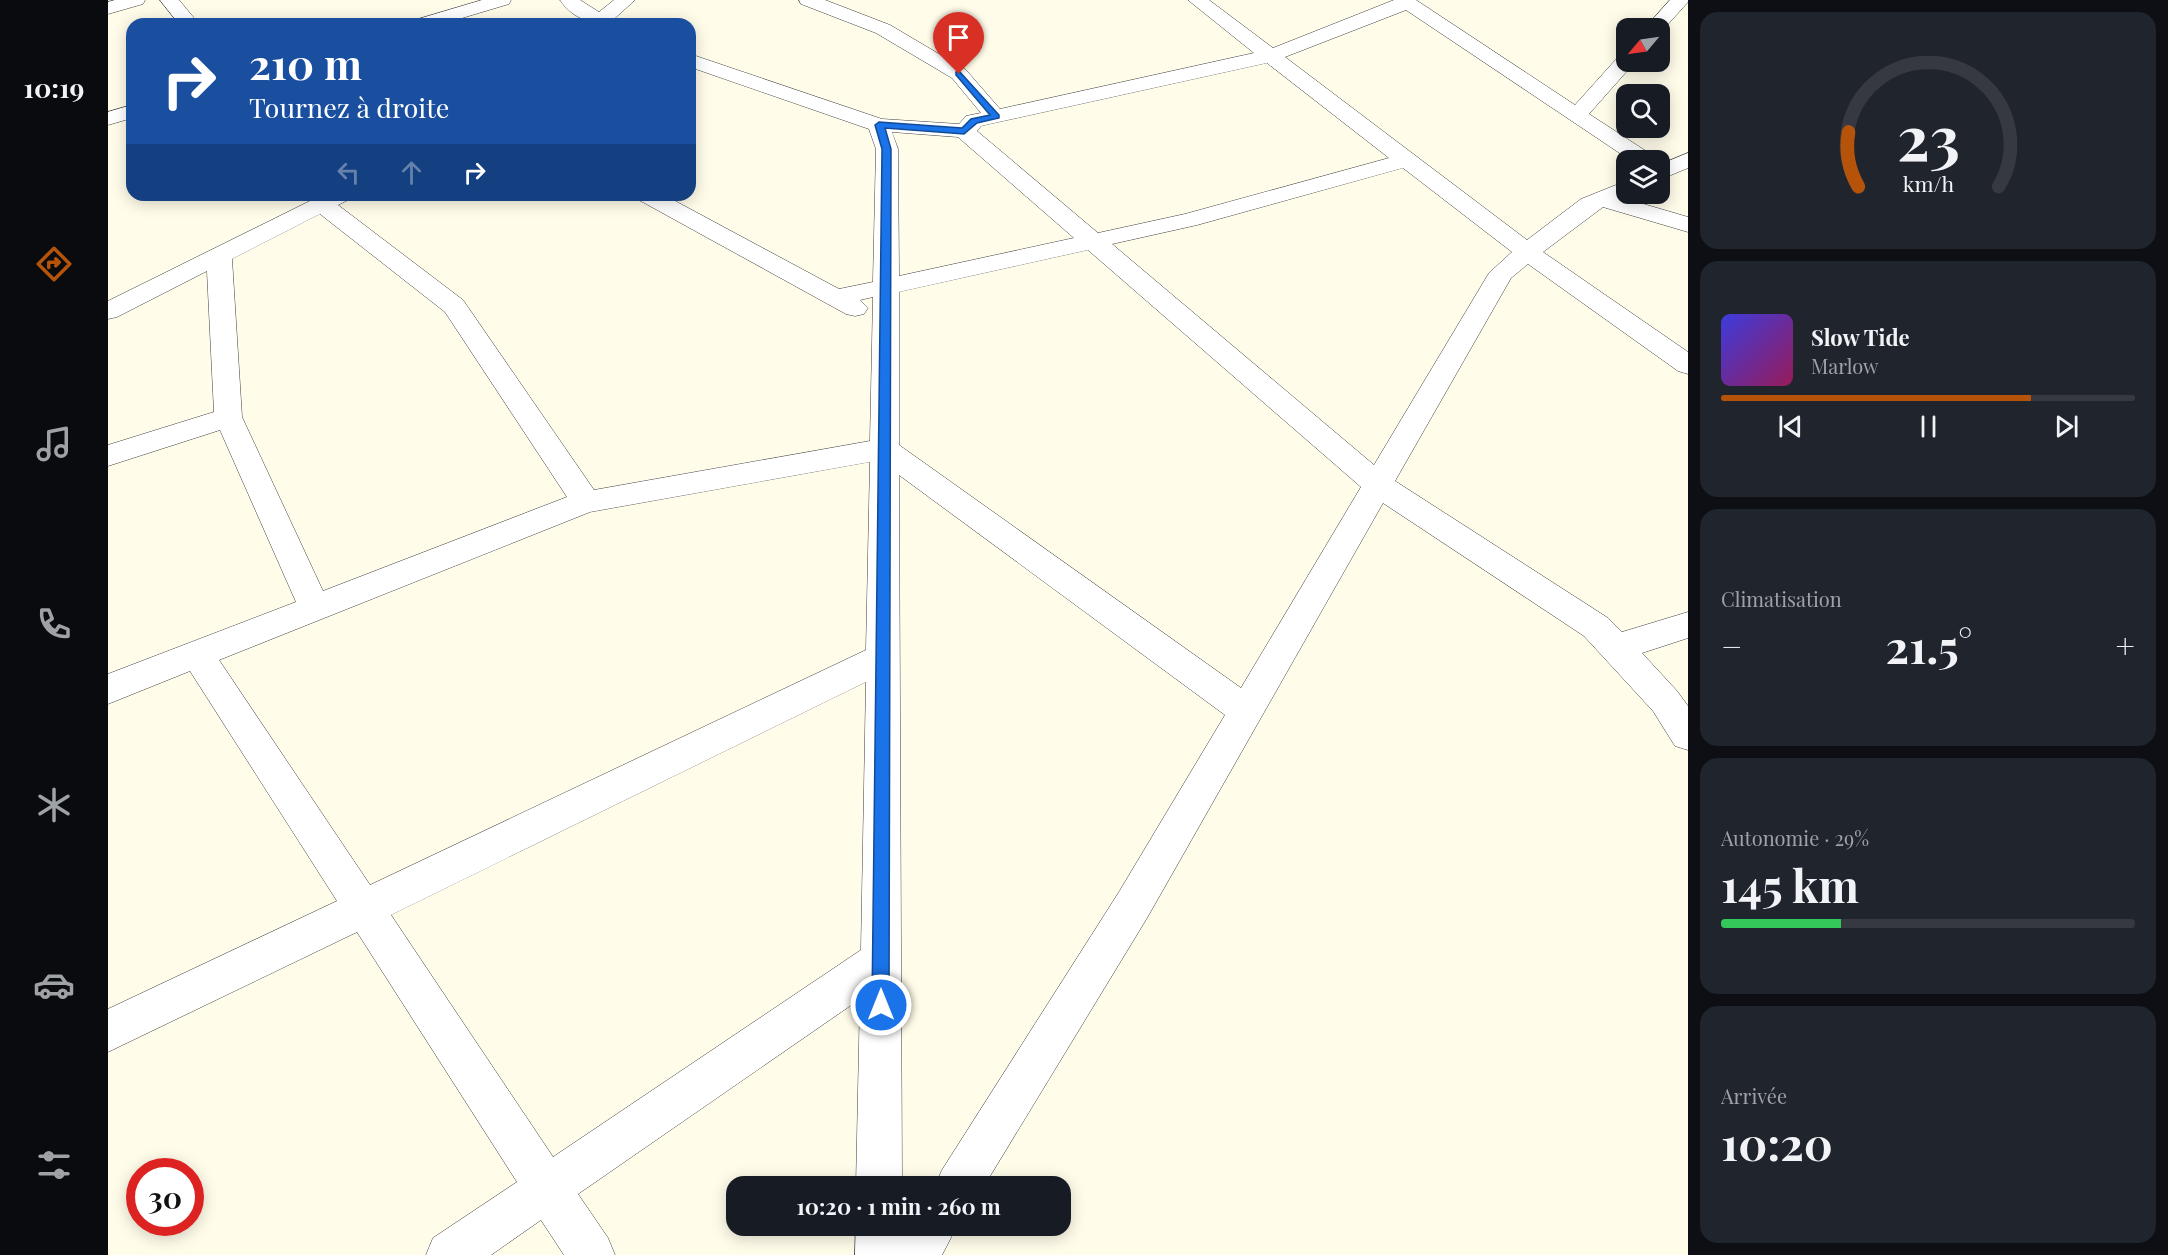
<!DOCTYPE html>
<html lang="fr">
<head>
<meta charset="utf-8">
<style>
	body { margin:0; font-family:"Playfair Display",serif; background:#20242c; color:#f1f3f6; height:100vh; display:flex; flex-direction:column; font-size:22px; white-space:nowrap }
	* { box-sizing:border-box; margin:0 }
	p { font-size:20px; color:#9ea1a6 }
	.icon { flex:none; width:33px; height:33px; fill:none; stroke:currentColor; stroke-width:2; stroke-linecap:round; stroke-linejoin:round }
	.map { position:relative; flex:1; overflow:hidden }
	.sheet { display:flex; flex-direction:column; gap:12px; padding:12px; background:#0d0f14; width:480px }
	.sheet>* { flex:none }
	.hud { position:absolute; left:18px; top:18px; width:570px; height:183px; border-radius:18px; box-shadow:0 3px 15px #0003; background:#1a4fa0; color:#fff; overflow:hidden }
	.needle { width:39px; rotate:241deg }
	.controls { position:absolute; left:1508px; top:18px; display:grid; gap:12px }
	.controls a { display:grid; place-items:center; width:54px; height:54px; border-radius:12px; background:#171b24; box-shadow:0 3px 15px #0003; font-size:30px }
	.speed { position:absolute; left:18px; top:1158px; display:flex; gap:12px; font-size:30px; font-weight:700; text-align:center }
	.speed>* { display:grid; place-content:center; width:78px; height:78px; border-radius:50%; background:#171b24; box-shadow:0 3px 15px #0003; line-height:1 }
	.speed .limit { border:9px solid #d22; background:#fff; color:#111 }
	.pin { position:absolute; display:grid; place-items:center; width:51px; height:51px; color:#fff; margin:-62px -26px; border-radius:50% 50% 50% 0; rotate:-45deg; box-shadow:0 0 6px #0007 }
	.pin .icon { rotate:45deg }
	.me { position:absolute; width:66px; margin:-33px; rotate:0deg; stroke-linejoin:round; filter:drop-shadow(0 0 4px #0008) }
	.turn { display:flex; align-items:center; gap:21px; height:126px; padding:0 24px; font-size:27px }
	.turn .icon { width:78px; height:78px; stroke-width:2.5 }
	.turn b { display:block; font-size:42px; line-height:51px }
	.lanes { display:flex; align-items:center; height:57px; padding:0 24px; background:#0003; justify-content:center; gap:30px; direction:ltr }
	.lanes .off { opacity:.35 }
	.big { font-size:45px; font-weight:700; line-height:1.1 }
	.sheet .card { flex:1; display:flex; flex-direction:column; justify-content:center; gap:9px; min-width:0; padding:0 21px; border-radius:18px; background:#20242c }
	.sheet .dial { align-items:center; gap:0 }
	.dial svg { height:156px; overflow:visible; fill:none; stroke:#363941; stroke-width:7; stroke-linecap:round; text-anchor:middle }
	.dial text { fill:#f1f3f6; stroke:none }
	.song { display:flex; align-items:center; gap:18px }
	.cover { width:72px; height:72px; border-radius:9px; background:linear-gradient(135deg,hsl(240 70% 55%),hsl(330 70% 35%)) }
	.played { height:6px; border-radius:3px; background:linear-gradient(90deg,#b45309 75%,#363941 75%) }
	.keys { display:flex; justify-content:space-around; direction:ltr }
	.heat { display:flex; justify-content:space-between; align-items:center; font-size:33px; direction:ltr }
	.charge { height:9px; border-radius:4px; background:linear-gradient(90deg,#34c759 29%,#363941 0) }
	.trip { position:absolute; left:618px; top:1176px; width:345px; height:60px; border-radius:18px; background:#171b24; box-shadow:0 3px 15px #0003; font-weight:700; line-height:60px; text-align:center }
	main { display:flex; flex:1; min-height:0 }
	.dock { display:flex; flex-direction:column; width:108px; justify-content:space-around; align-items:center; background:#090b0e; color:#9ea1a6 }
	.dock .icon { width:42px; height:42px }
	.dock .on { color:#b45309 }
	.dock b { font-size:27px; color:#f1f3f6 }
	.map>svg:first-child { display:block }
</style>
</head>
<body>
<main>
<nav class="dock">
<b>10:19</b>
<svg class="icon on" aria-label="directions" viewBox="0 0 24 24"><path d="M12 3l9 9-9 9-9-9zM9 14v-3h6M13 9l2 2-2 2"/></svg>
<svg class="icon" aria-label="music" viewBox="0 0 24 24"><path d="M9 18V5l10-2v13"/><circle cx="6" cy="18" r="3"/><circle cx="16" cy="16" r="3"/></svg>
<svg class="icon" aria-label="phone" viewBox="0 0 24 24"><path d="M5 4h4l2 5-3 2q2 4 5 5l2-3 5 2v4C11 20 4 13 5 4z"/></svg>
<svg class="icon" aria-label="climate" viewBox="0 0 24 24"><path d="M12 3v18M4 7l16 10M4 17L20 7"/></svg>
<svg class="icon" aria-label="car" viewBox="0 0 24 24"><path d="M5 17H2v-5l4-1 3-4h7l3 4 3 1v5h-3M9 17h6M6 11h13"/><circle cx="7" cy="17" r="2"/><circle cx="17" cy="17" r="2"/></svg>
<svg class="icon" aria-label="filters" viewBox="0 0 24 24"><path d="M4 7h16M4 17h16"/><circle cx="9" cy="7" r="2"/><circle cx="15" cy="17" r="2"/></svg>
</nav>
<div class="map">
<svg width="1580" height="1255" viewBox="0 0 1580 1255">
	<rect width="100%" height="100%" fill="#fffcea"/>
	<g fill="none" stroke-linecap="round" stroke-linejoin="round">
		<g stroke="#3e3e3e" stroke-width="1">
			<path id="minor" d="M7,0H37L35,4L0,14V2Z
				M52,0H71L91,24H71Z
				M374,0H403L401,4L334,24H304L307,20Z
				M452,0H472L491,12L506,0H527L506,19L510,24C486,24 466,21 452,0Z
				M691,0H717L782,25L858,70L892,109L1146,53L1080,0H1101L1165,48L1286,0H1308L1467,105L1511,56L1518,54V62H1527L1481,114L1544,155L1547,160H1522L1298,10L1177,57L1419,240L1473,199L1518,181V194H1525L1515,198L1580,217V232L1495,207L1435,252L1580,352V374L1570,371L1420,264L1403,278L1287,481L1500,618L1514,632L1580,612V638L1534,653L1569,691L1580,706V750L1567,746L1545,711L1476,636L1275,503L1039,918L876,1186H827L834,1170L1011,892L1117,715L791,475L794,1186H748L752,999L470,1194L500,1238L507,1255H456L433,1220L383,1255H318L325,1238L409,1182L249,932L0,1052V1009L229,901L82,671L0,704V674L188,602L112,430L0,466V445L106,412L99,271L9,317L0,319V301L214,195H244L240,200L230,205L355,300L486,490L762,441L765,297L752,300L760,308L756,314L747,316L738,314L531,200L527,195H556L731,289L765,282L768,149L761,129L582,67V54L774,119L851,124L858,116L873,113L844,78L768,33L693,4ZM1159,63L1281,158L1077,214L990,233L869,131L873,126ZM784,132L850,137L966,238L791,276L790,149ZM1295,168L1404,252L1381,273L1266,465L1004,244L1089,225ZM212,214L337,312L459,497L215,591L134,417L124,259ZM980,250L1253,487L1133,688L791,445V292ZM762,462L758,650L262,885L111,660L482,512ZM758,682L753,950L445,1157L283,915Z
				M1562,0H1580V2L1553,32L1551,33V28H1537Z
				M24,105V118L0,125V112Z
				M1580,153V168L1551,180V165Z
				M748,1226H794V1232L799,1226H849L834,1255H747Z"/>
		</g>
		<use href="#minor" fill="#fff" fill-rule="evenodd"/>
	</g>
	<path fill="#1a73e8" stroke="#114b97" stroke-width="1.5" d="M851,71L891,115V118L869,123L856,134L777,128L783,149L781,1005L779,1012L773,1014L767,1012L764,1005L774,149L767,125L771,122L854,128L863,119L882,115L848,75V72Z"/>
</svg>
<div class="controls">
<a><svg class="needle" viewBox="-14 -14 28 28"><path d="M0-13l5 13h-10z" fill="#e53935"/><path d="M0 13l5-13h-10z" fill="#9ea1a6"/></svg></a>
<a><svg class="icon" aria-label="search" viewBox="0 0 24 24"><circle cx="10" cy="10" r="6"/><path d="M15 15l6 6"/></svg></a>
<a><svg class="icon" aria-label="layers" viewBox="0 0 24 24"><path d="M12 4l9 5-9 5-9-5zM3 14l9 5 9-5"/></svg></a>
</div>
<div class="speed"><div class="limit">30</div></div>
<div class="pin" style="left:851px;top:74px;background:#d93025"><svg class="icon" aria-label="arrive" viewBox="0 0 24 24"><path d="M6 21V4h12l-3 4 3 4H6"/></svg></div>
<svg class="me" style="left:773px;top:1005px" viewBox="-20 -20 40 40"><circle r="17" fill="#1a73e8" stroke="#fff" stroke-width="3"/><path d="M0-11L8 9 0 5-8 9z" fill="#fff"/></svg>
<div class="trip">10:20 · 1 min · 260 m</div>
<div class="hud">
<div class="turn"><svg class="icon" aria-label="right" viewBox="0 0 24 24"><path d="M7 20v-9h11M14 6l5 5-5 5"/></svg><div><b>210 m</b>Tournez à droite</div></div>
<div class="lanes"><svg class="icon off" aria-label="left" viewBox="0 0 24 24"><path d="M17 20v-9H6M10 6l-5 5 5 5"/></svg><svg class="icon off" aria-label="ahead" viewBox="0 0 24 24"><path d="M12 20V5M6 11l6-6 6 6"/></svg><svg class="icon" aria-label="right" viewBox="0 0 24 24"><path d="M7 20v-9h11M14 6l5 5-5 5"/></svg></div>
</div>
</div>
<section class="sheet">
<div class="card dial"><svg viewBox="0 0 100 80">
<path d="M14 69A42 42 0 1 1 86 69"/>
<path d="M14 69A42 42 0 0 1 9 41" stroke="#b45309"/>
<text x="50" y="56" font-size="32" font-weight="700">23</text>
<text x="50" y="72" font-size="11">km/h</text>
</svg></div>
<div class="card">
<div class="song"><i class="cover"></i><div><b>Slow Tide</b><p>Marlow</p></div></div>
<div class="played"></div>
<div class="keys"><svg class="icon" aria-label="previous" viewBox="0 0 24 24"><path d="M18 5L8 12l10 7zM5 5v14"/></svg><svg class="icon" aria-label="pause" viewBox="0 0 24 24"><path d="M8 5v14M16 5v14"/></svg><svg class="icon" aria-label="next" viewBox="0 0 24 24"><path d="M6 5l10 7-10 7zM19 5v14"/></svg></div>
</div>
<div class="card"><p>Climatisation</p>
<div class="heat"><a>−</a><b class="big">21.5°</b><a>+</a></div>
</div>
<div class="card"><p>Autonomie · 29%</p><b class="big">145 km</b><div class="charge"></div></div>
<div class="card"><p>Arrivée</p><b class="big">10:20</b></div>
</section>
</main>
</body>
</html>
